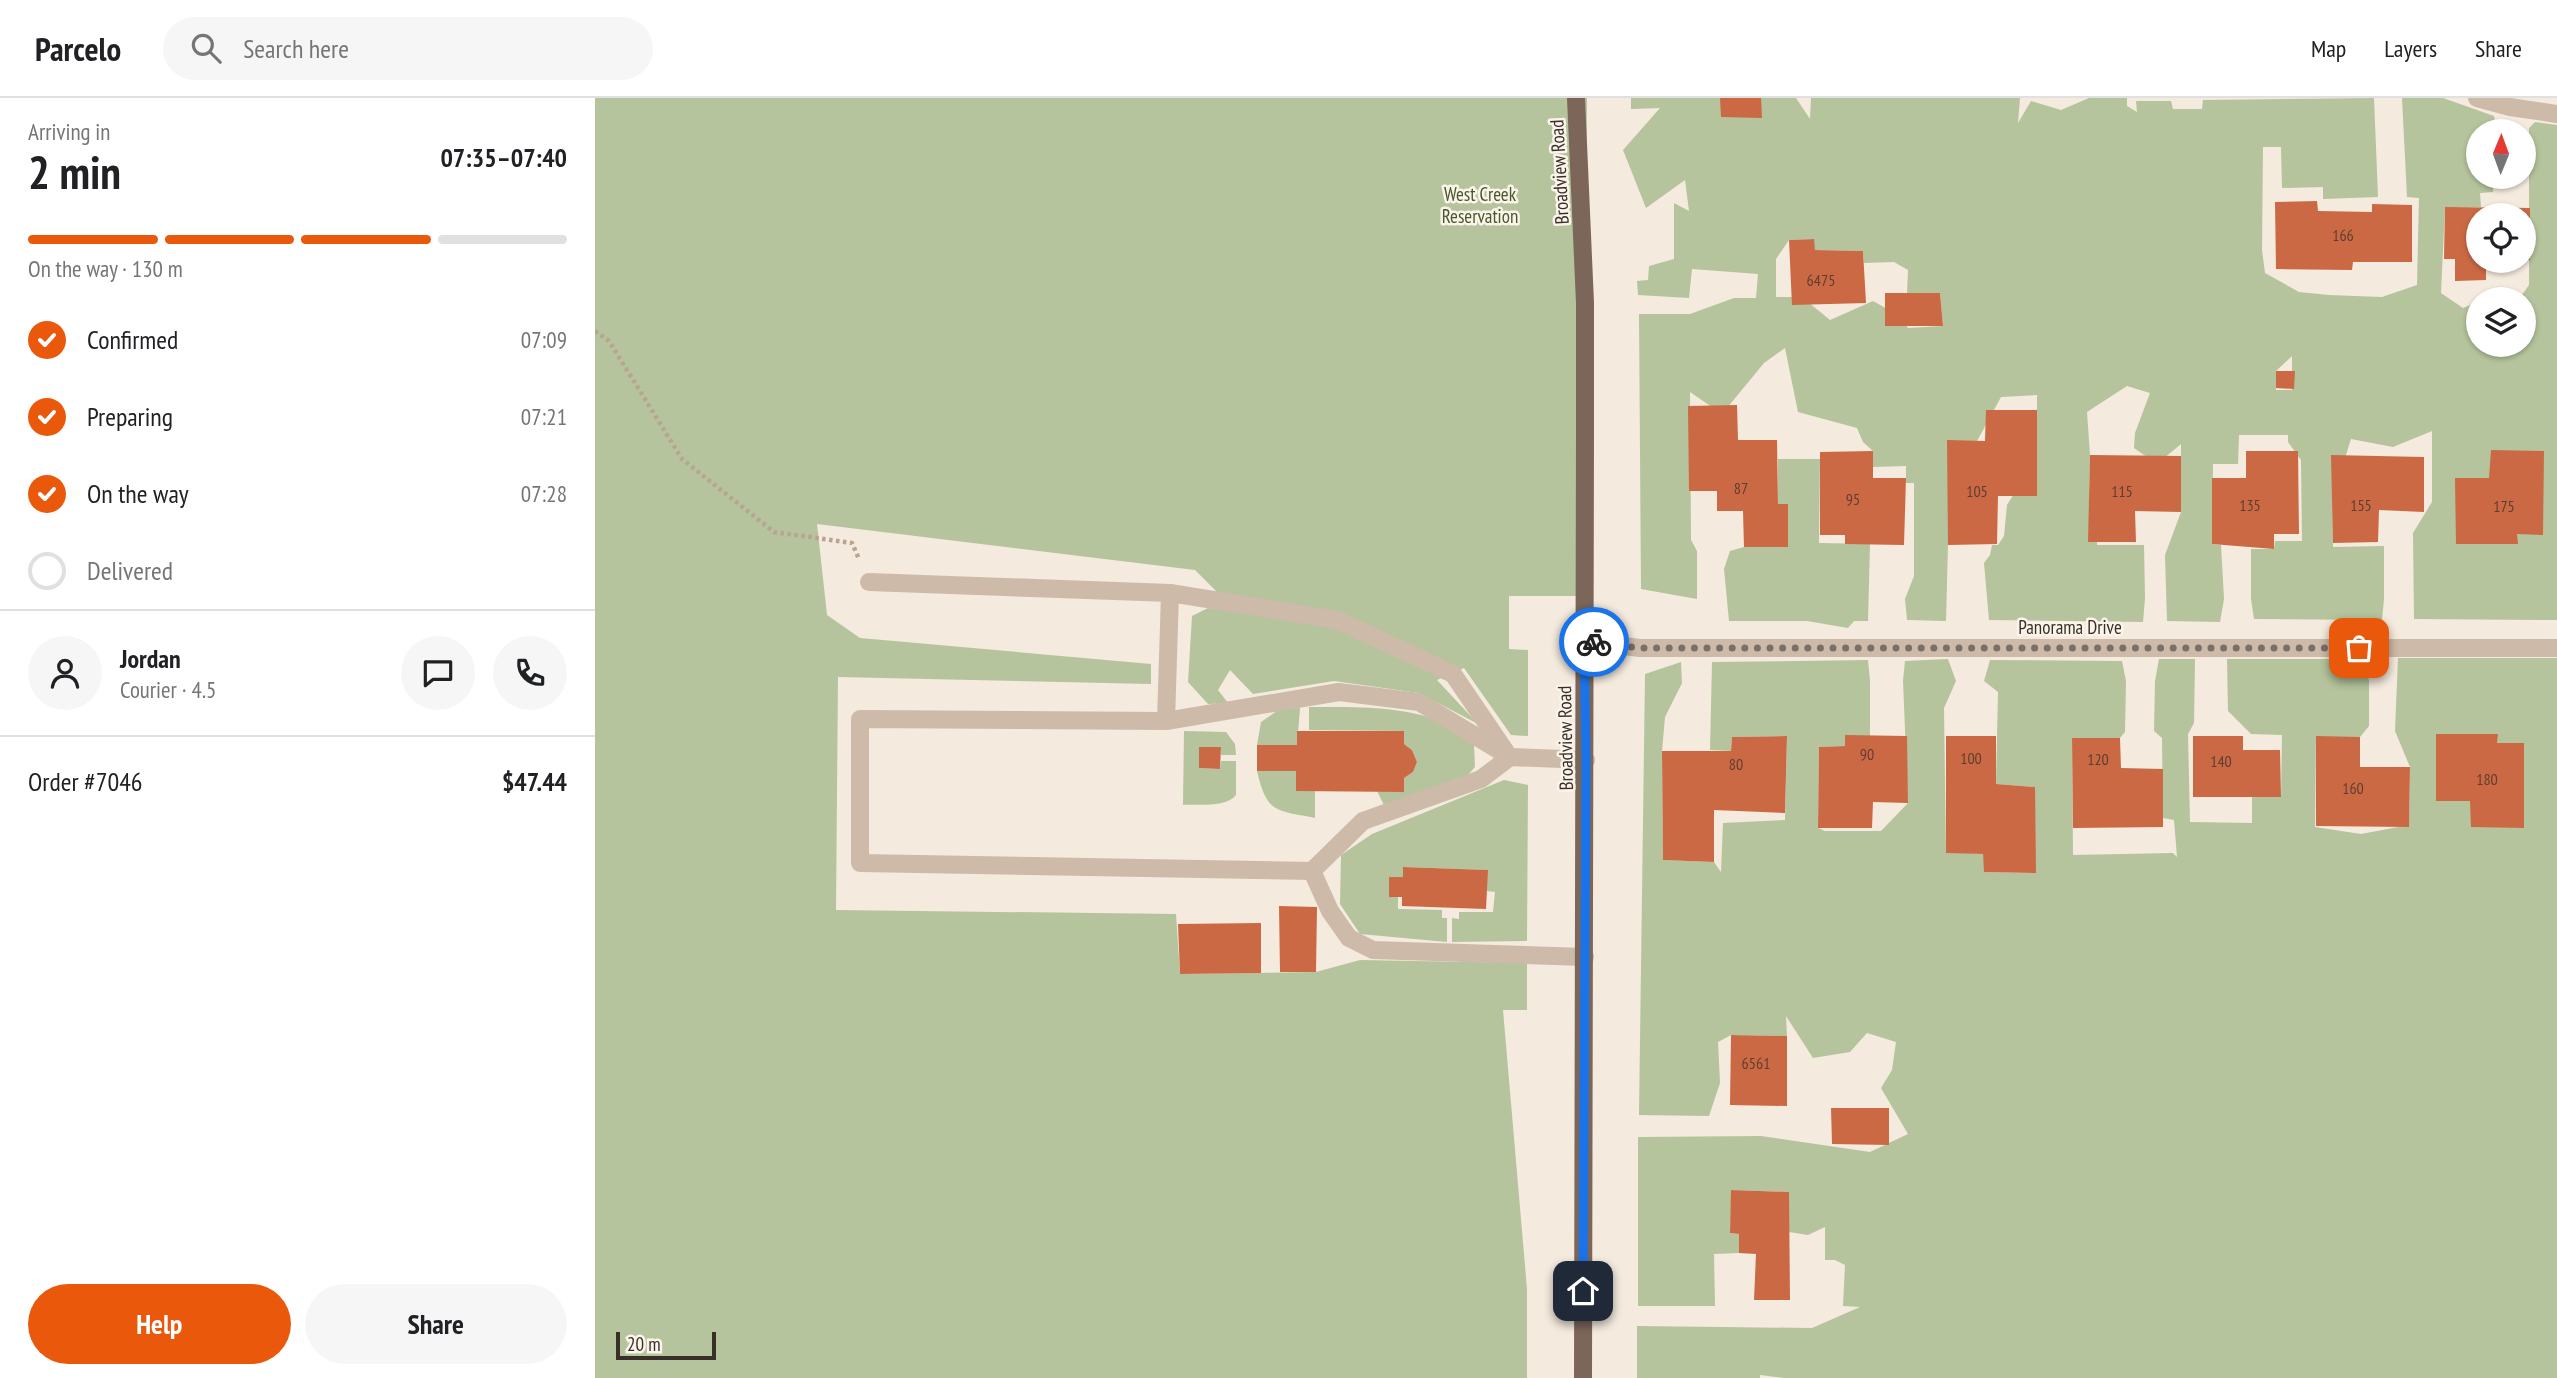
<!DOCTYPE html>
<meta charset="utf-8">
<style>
:root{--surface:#fff;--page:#f6f6f6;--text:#202124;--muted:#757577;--line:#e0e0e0;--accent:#ea580c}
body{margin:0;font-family:"PT Sans Narrow",sans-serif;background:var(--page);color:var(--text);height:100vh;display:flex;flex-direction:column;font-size:26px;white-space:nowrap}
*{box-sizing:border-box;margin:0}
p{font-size:23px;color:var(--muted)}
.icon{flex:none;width:38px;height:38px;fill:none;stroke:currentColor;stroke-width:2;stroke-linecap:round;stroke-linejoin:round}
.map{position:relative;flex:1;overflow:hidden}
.side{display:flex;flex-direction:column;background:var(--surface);width:595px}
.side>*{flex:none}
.needle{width:46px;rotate:1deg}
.fabs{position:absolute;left:1871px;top:21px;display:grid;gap:14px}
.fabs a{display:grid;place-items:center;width:70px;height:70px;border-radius:50%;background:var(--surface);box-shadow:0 2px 5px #0004;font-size:35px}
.scale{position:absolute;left:21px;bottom:18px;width:100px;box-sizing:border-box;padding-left:7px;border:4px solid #392f29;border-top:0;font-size:19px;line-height:24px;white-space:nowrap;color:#392f29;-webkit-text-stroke:5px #fbf4ea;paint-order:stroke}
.pin{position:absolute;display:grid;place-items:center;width:60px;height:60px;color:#fff;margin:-30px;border-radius:14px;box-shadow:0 4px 10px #0006}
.courier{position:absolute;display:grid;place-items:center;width:70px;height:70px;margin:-35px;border:5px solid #1a73e8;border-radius:50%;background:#fff;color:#222;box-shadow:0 2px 9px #0007}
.overview em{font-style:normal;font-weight:800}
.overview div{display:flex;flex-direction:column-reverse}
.overview{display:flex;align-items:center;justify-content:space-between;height:119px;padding:0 28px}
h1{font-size:46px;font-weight:800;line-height:52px}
.bar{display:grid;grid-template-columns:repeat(4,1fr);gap:10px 7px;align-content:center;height:84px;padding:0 28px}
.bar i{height:9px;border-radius:5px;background:var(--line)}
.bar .current{background:var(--accent)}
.bar p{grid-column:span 4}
.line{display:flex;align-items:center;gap:18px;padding:0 28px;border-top:2px solid var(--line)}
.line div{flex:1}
.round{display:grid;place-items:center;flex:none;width:74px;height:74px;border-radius:37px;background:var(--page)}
ol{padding:0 28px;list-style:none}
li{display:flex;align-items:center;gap:21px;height:77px}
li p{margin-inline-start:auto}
li .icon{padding:7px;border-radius:50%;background:var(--accent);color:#fff;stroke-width:4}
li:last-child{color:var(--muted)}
li i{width:38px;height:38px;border:4px solid var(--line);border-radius:50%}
.cta{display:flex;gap:14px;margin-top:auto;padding:14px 28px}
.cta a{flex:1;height:80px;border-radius:42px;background:var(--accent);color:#fff;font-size:28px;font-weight:800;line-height:80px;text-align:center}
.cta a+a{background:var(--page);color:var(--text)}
header{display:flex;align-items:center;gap:42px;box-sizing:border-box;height:98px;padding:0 35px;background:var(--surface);border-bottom:2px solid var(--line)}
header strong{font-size:33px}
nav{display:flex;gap:38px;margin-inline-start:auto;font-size:24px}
.search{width:490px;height:63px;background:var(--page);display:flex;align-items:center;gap:18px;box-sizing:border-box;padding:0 24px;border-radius:38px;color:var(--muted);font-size:26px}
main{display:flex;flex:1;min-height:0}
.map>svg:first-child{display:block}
</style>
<header>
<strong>Parcelo</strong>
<div class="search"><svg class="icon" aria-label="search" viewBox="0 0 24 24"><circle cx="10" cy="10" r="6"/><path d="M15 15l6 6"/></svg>Search here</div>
<nav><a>Map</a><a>Layers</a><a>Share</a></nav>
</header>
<main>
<section class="side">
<div class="overview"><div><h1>2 min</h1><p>Arriving in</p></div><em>07:35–07:40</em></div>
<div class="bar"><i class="current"></i><i class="current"></i><i class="current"></i><i></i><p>On the way · 130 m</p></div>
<ol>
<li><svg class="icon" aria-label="check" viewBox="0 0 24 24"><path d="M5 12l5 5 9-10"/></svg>Confirmed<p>07:09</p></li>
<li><svg class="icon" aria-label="check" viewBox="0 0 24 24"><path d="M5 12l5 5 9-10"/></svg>Preparing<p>07:21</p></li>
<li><svg class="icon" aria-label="check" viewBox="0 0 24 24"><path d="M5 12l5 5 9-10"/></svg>On the way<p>07:28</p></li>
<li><i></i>Delivered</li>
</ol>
<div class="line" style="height:126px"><a class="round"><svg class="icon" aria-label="person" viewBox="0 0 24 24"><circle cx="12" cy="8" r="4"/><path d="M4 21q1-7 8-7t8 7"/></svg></a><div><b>Jordan</b><p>Courier · 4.5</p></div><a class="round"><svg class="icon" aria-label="chat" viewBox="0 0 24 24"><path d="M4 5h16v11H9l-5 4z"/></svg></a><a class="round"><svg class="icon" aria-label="phone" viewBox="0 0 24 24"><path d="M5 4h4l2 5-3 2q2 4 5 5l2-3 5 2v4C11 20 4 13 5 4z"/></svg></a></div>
<div class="line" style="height:91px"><div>Order #7046</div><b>$47.44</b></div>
<div class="cta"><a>Help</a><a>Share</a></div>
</section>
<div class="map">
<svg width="1962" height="1280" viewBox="0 0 1962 1280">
<rect width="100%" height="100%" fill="#f4eade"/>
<g fill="#b5c49c" fill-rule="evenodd">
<path d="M 0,0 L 992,0 L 990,205 L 992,498 L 914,498 L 914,551 L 933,552 L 933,638 L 916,637 L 869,570 L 842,582 L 883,626 L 824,595 L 739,583 L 658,596 L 635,572 L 623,592 L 633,605 L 613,606 L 593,584 L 597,518 L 613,510 L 628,512 L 631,503 L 600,472 L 222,426 L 232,517 L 265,540 L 556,566 L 556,586 L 243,579 L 241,812 L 581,816 L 585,876 L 721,874 L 765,862 L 932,865 L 932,912 L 908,912 L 932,1191 L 932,1280 L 0,1280 Z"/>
<path d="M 1036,0 L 1201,0 L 1215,21 L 1216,0 L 1425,0 L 1423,25 L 1436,3 L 1466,12 L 1494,0 L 1532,0 L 1532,8 L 1542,14 L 1541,3 L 1576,3 L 1578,11 L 1607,11 L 1608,2 L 1779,0 L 1783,99 L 1728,101 L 1728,89 L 1687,90 L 1686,49 L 1668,49 L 1667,152 L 1670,175 L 1704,194 L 1734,197 L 1787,199 L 1822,187 L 1824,100 L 1812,99 L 1807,0 L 1848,0 L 1899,18 L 1902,33 L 1883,33 L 1883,79 L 1899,79 L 1898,94 L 1885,95 L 1886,109 L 1850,110 L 1846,195 L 1868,210 L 1883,204 L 1883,247 L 1928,247 L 1928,201 L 1924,201 L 1934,187 L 1934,30 L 1940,24 L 1962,27 L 1962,522 L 1819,521 L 1818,435 L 1837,404 L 1837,333 L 1798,349 L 1756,341 L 1749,363 L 1737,363 L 1738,449 L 1789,448 L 1789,501 L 1787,522 L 1659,521 L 1656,501 L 1656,451 L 1679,451 L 1680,443 L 1707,443 L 1706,362 L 1693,344 L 1693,337 L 1644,337 L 1643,366 L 1618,366 L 1617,446 L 1626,447 L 1629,501 L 1625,524 L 1572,523 L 1570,457 L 1586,414 L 1586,346 L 1562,366 L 1539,350 L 1540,335 L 1555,295 L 1532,288 L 1492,314 L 1495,357 L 1494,404 L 1502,419 L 1502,447 L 1549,447 L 1550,500 L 1548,524 L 1394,522 L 1389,465 L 1395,457 L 1397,447 L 1403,447 L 1409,438 L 1412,407 L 1427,383 L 1442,382 L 1442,297 L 1406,299 L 1376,354 L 1353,447 L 1351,523 L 1312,522 L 1310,501 L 1319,478 L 1319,385 L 1311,385 L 1311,368 L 1278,369 L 1278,353 L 1268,344 L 1262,330 L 1203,314 L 1190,250 L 1169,265 L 1127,316 L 1095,294 L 1096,442 L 1102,453 L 1102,501 L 1046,491 L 1044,216 L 1095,216 L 1139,200 L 1161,200 L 1163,176 L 1097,171 L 1094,200 L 1043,197 L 1042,183 L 1053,182 L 1054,168 L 1079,161 L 1079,105 L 1094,113 L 1090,82 L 1051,110 L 1028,52 L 1065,10 L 1036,11 ZM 1218,141 L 1220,152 L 1268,153 L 1269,165 L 1299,164 L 1313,172 L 1312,195 L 1345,195 L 1348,228 L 1313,230 L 1305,218 L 1278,203 L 1235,222 L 1207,199 L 1181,199 L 1181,161 L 1194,142 ZM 1697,258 L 1697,292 L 1681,292 L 1681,273 Z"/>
<path d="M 1183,361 L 1225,361 L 1224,445 L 1275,446 L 1273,523 L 1259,523 L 1253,530 L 1212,523 L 1134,523 L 1129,471 L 1135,453 L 1149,449 L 1193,449 L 1193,406 L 1183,406 Z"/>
<path d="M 1803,560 L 1962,560 L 1962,1280 L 1189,1280 L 1165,1277 L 1165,1280 L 1042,1280 L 1042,1228 L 1217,1230 L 1265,1209 L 1248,1208 L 1250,1167 L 1240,1162 L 1230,1162 L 1230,1129 L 1213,1137 L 1194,1134 L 1194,1094 L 1137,1092 L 1135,1135 L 1144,1136 L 1144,1155 L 1119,1156 L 1120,1208 L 1043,1208 L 1043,1039 L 1166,1038 L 1275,1054 L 1313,1036 L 1286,990 L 1297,972 L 1301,944 L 1272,935 L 1255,954 L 1218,960 L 1191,918 L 1192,938 L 1136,937 L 1123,944 L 1125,985 L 1114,1018 L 1044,1017 L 1050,576 L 1086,564 L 1087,585 L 1070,619 L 1067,653 L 1068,762 L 1119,764 L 1126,774 L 1128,725 L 1190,722 L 1192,638 L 1137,639 L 1136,653 L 1115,652 L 1117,564 L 1273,562 L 1275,583 L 1275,638 L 1250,638 L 1250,648 L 1224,649 L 1223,730 L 1230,733 L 1286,733 L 1313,705 L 1308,583 L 1310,563 L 1353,561 L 1361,583 L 1349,610 L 1351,754 L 1388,756 L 1390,774 L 1440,775 L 1440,689 L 1401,686 L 1403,594 L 1389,583 L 1395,562 L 1527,563 L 1531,583 L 1530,634 L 1525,640 L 1477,640 L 1478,757 L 1578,755 L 1582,759 L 1579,722 L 1568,720 L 1567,640 L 1559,633 L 1560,583 L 1564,561 L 1600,561 L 1599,625 L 1593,636 L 1595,724 L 1657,725 L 1657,699 L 1686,699 L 1687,637 L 1656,636 L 1633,613 L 1632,561 L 1769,561 L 1774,583 L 1774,628 L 1765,639 L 1721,639 L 1720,729 L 1766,736 L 1814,727 L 1815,669 L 1800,633 Z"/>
<path d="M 714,609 C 755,609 810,607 848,625 C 859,630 869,639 879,646 L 880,669 L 871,679 L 790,709 L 782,693 L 809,693 L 809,680 L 818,674 L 822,664 L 817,652 L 809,646 L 809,633 L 714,632 Z"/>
<path d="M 705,610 L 702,647 L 662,647 L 666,624 L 685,611 Z"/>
<path d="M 589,633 L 631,634 L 640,646 L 641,657 L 626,657 L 626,650 L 604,670 L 625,671 L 626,663 L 641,663 L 641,697 C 631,710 604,706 588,707 Z"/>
<path d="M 662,673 L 701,673 L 720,693 L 720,720 C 681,712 672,716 662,673 Z"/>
<path d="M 909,682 L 933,687 L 932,843 L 857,844 L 857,820 L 864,821 L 864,814 L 898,814 L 900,794 L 892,793 L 892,772 L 808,769 L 808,779 L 794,779 L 794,799 L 803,799 L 803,811 L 847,812 L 847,820 L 852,820 L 852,844 L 765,836 L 745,806 L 746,757 L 777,736 Z"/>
</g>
<g fill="#cb6944">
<path d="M 1125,0 L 1166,0 L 1167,20 L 1126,19 Z"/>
<path d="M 1722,103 L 1723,113 L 1777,114 L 1777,106 L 1817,107 L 1817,164 L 1758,164 L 1757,172 L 1681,171 L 1680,104 Z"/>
<path d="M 1850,109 L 1935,110 L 1935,162 L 1928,162 L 1928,117 L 1883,117 L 1883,163 L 1891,163 L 1891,182 L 1860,183 L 1860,161 L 1849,161 Z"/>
<path d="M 1219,141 L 1220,152 L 1268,153 L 1271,205 L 1197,207 L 1194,142 Z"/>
<path d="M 1290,195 L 1345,195 L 1348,228 L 1290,228 Z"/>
<path d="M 1681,273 L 1700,273 L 1699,291 L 1681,290 Z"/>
<path d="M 1142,307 L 1143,342 L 1182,342 L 1183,406 L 1193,406 L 1193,449 L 1149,449 L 1148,413 L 1122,413 L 1122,393 L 1094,393 L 1093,308 Z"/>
<path d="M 1391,312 L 1442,312 L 1442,398 L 1403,398 L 1402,446 L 1353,447 L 1352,342 L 1390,343 Z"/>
<path d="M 1896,352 L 1949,353 L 1948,437 L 1922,436 L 1923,446 L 1861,446 L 1860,380 L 1894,380 Z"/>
<path d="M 1278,353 L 1278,380 L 1311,380 L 1309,447 L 1250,446 L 1250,437 L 1225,437 L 1225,354 Z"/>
<path d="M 1651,353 L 1703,353 L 1704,436 L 1679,436 L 1679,451 L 1617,446 L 1617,380 L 1651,380 Z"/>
<path d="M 1495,357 L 1586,358 L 1586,414 L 1540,413 L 1541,444 L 1493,444 Z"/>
<path d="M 1736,357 L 1829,359 L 1829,414 L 1784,412 L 1783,444 L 1738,445 Z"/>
<path d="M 702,633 L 809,633 L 809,646 L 817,652 L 822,664 L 818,674 L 809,680 L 809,694 L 701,693 L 701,673 L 662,673 L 662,647 L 702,647 Z"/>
<path d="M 1841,636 L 1903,636 L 1902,645 L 1929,645 L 1929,730 L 1876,729 L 1875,703 L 1841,703 Z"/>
<path d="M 1250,637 L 1312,638 L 1313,705 L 1278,704 L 1277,730 L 1223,730 L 1224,649 L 1250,648 Z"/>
<path d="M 1192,638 L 1190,715 L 1119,712 L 1119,764 L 1068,762 L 1067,653 L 1136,653 L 1137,639 Z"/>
<path d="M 1351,638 L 1401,638 L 1401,686 L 1440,689 L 1441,775 L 1389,774 L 1388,756 L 1351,755 Z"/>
<path d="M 1598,638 L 1648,638 L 1648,652 L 1685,652 L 1686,699 L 1598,699 Z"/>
<path d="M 1721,638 L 1765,639 L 1765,669 L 1815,669 L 1814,729 L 1721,728 Z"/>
<path d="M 1477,640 L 1525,640 L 1526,670 L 1568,671 L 1568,729 L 1478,730 Z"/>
<path d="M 604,649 L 626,649 L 625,671 L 604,670 Z"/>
<path d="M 808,769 L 893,772 L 891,811 L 807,808 L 807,799 L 794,799 L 794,779 L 808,779 Z"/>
<path d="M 684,808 L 722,809 L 721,874 L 685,874 Z"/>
<path d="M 666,825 L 666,875 L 585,876 L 583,826 Z"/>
<path d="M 1136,937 L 1192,938 L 1192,1008 L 1135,1007 Z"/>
<path d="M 1236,1010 L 1294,1010 L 1294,1047 L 1237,1046 Z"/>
<path d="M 1136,1092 L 1194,1094 L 1195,1202 L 1159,1202 L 1161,1156 L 1144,1155 L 1144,1136 L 1135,1135 Z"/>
</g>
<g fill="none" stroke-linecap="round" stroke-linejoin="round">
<path stroke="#b9a493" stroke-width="4.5" stroke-dasharray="3.5 3.5" stroke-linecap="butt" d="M 0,233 L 14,243 L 87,361 L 179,434 L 257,445 L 264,461"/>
<g stroke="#cdbaa9" stroke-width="18">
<path d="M 1882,0 L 1915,9 L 1962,16"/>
<path d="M 274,484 L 575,495 L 571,623"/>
<path d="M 575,495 L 742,522 L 858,576 L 911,654"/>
<path d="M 989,543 L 1045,550 L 1962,550"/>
<path d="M 915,659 L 886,681 L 768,723 L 717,773 L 265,765 L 265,621 L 571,623 L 744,594 L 824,604 L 915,659 L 991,662"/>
<path d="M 717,773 L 735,813 L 754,840 L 778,852 L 990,859"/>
</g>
<path stroke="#7c6659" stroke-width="18" d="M 981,0 L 990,205 L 990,334 L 988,1280"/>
</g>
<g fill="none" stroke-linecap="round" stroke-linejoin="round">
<path stroke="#7a7068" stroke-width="7" stroke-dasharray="0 12.6" d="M 999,544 L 1045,550 L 1764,550"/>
<path stroke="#1a73e8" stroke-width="9" d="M 988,1193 L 991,662 L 989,543 L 999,544"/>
</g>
<g text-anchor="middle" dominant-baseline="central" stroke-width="5" stroke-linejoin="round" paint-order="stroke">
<g font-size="16" fill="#5e3e30">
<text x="1748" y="137">166</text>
<text x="1226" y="182">6475</text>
<text x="1146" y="390">87</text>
<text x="1382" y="393">105</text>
<text x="1527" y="393">115</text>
<text x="1258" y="401">95</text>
<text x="1655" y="407">135</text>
<text x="1766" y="407">155</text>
<text x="1909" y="408">175</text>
<text x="1272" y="656">90</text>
<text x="1376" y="660">100</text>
<text x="1503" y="661">120</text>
<text x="1626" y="663">140</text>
<text x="1141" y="666">80</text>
<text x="1892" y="681">180</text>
<text x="1758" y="690">160</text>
<text x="1161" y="965">6561</text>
</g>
<g font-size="19" fill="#392f29" stroke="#fbf4ea">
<text transform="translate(964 74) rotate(-93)">Broadview Road</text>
<text x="1475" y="529">Panorama Drive</text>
<text transform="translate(970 640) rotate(-91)">Broadview Road</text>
</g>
<g font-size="19" fill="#47592b" stroke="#fbf4ea">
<text x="885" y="96">West Creek<tspan x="885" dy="22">Reservation</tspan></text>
</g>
</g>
</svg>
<div class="fabs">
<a><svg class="needle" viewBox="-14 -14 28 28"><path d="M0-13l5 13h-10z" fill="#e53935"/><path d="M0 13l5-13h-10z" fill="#757577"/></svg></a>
<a><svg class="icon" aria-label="locate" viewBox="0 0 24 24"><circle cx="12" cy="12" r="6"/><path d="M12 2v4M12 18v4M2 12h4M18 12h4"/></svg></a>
<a><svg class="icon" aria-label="layers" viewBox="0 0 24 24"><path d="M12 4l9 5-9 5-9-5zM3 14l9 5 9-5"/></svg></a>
</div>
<div class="scale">20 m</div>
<div class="pin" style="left:1764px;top:550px;background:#ea580c"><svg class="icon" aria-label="bag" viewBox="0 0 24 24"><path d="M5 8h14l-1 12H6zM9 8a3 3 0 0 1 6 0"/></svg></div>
<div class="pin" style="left:988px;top:1193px;background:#1f2937"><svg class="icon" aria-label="home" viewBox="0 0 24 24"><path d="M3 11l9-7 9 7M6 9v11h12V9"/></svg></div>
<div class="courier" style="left:999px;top:544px"><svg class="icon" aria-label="bike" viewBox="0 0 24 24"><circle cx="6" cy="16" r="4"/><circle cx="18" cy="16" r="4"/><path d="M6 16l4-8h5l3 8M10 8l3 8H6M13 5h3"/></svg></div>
</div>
</main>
